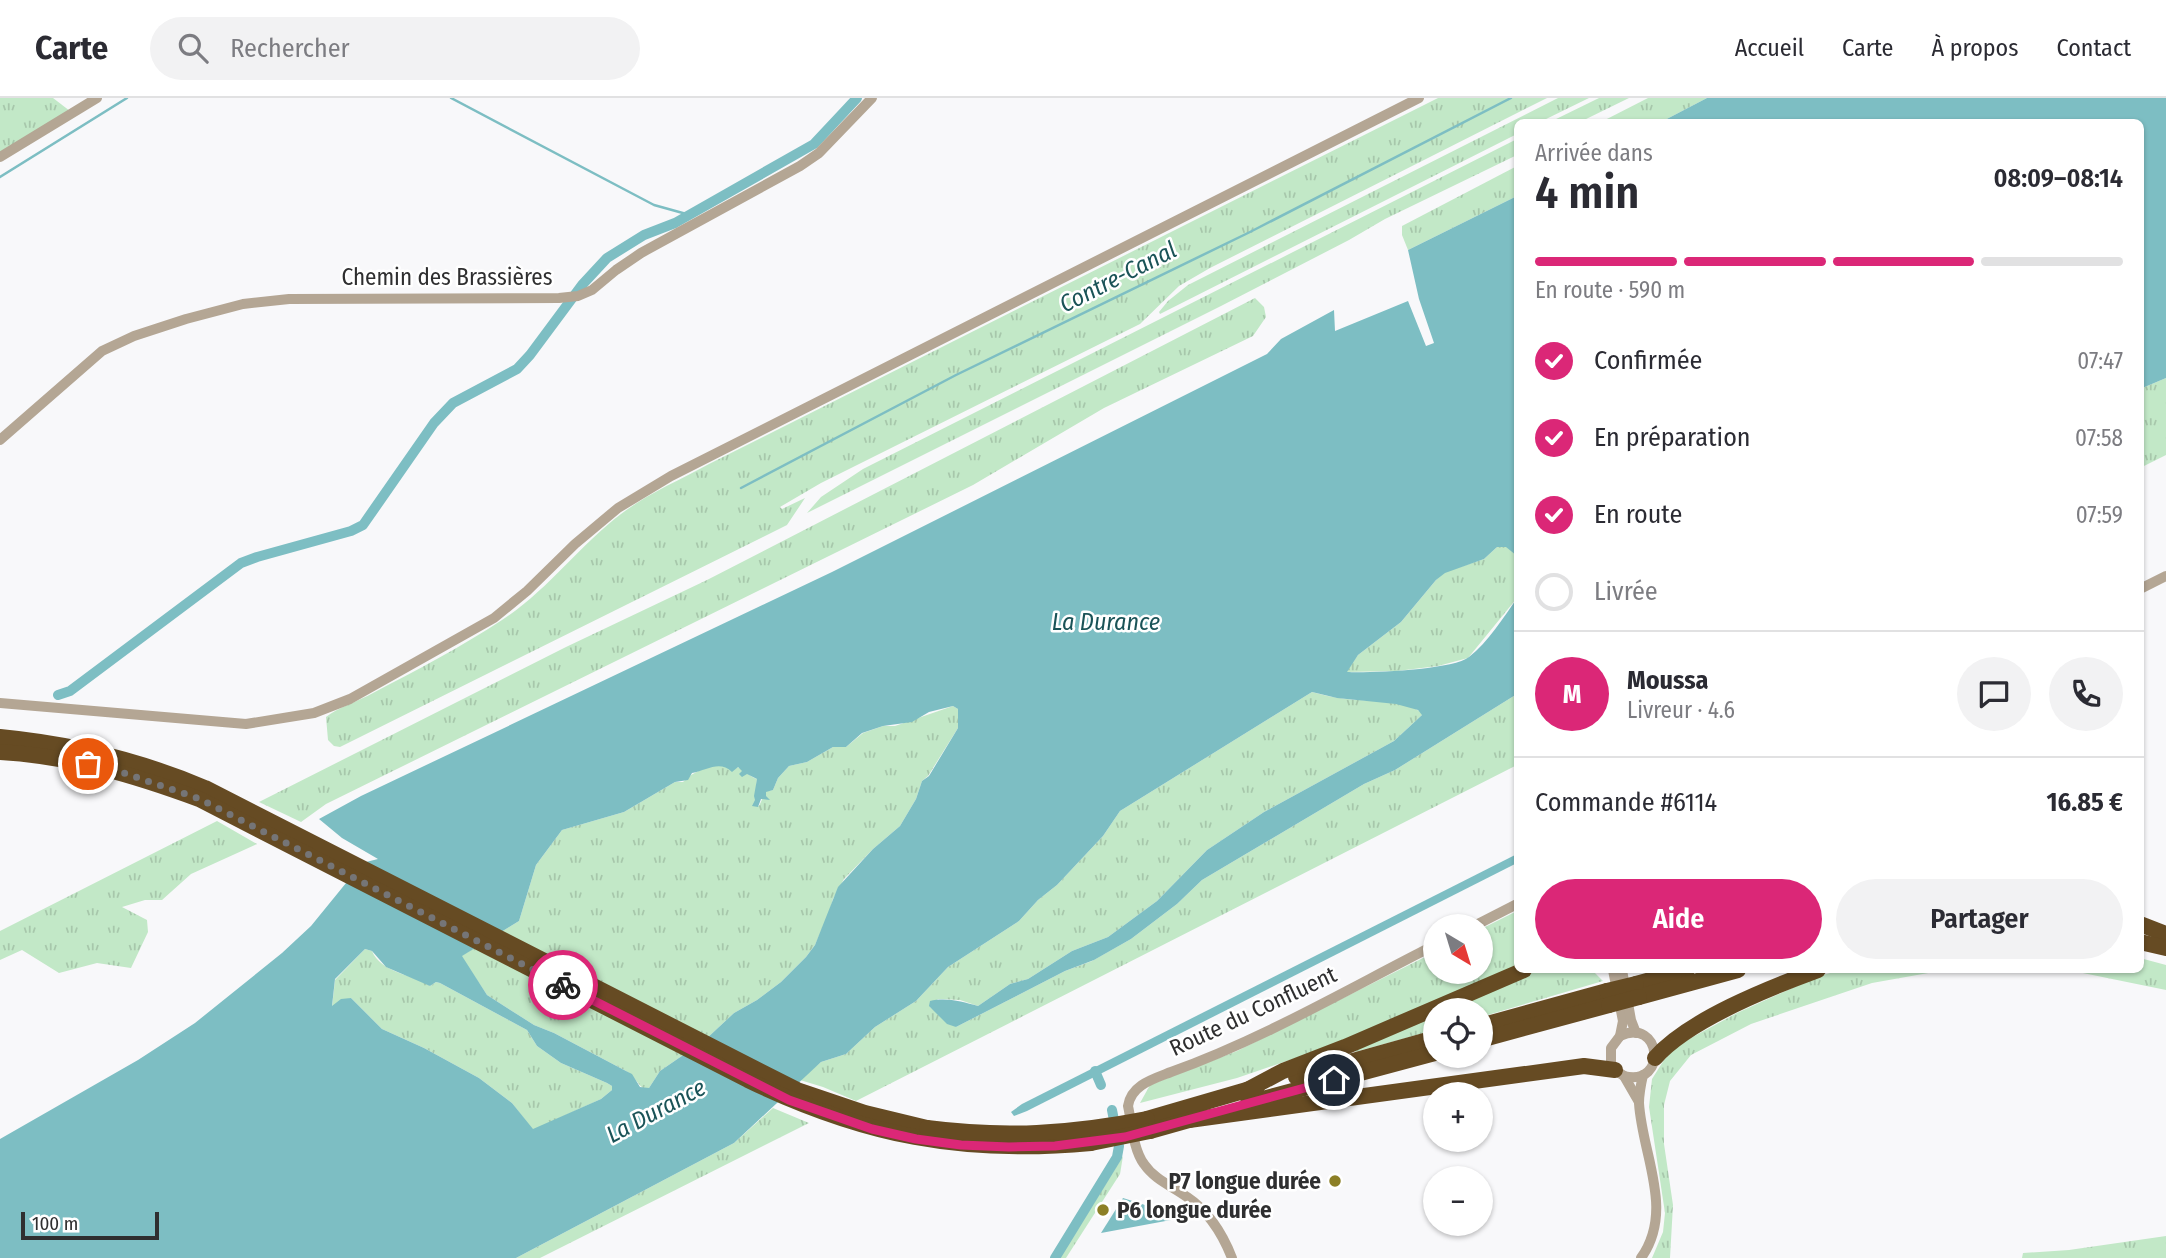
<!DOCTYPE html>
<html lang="fr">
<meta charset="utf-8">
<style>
:root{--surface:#fff;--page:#f2f2f3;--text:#2b2b33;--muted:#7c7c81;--line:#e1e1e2;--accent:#db2777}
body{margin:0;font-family:"Fira Sans Condensed",sans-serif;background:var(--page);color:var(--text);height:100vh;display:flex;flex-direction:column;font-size:26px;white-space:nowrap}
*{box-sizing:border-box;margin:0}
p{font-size:23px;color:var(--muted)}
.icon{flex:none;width:38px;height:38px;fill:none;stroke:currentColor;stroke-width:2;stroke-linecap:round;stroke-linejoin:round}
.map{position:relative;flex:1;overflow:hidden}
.side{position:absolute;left:1514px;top:21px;width:630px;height:854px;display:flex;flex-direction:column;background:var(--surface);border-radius:10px;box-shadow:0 2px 5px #0004}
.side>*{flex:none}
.needle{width:46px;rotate:142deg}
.controls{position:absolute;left:1423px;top:816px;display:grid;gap:14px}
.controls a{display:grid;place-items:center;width:70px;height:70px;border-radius:50%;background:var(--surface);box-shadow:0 2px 5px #0004;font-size:35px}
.scale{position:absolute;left:21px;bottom:18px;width:138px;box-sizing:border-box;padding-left:7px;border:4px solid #2f2f30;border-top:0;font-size:19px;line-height:24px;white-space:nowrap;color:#2f2f30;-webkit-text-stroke:5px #fff;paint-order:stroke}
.pin{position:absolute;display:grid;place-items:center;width:60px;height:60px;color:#fff;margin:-30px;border:4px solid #fff;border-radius:50%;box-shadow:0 2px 7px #0007}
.courier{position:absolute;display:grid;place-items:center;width:70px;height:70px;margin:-35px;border:5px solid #db2777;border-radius:50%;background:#fff;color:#222;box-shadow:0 2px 9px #0007}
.head em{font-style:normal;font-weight:600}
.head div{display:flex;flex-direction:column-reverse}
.head{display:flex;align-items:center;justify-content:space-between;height:119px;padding:0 21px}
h1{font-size:46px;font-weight:600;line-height:52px}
.bar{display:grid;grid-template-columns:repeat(4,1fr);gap:10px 7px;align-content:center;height:84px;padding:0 21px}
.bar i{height:9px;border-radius:5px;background:var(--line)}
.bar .on{background:var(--accent)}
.bar p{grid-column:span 4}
.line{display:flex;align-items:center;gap:18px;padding:0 21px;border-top:2px solid var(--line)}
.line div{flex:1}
.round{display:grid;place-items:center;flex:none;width:74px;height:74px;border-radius:37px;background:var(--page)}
ol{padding:0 21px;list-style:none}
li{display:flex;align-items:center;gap:21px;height:77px}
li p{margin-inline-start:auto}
li .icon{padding:7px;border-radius:50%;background:var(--accent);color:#fff;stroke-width:4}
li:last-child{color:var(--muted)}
li i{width:38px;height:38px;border:4px solid var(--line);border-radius:50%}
.primary-button{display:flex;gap:14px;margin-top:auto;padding:14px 21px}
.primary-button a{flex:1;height:80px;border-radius:42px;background:var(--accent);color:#fff;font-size:28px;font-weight:600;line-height:80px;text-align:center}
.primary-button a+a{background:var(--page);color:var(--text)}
header{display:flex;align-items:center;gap:42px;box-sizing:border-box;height:98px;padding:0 35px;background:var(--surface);border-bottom:2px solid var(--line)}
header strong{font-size:33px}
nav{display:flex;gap:38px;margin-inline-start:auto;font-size:24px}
.search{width:490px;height:63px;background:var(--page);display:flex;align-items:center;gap:18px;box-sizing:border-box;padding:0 24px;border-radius:38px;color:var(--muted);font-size:26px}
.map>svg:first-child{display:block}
</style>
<header>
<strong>Carte</strong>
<div class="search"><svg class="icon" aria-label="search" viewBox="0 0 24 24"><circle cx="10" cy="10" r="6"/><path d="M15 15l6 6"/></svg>Rechercher</div>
<nav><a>Accueil</a><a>Carte</a><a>À propos</a><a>Contact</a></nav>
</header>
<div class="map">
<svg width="2166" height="1160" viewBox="0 0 2166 1160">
<defs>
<pattern id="grass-tufts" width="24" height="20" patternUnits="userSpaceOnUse" patternTransform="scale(1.75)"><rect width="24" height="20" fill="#c2e8c7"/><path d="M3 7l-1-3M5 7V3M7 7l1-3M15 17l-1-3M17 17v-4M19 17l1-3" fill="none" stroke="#a7c7ab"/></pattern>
</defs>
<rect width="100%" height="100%" fill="#f8f8fa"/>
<g fill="url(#grass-tufts)">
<path d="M 0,0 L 53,0 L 70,13 L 0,54 Z"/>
<path d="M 1438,0 L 1547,0 L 1210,170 L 1179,188 L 1140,226 L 821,385 L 780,409 L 782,411 L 805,400 L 787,427 L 340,649 L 334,648 L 328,642 L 326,619 C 337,610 359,603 373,595 C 417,572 461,549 502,522 C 547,493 579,448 621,416 C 647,396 680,382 709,366 Z"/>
<path d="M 1558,0 L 1589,0 L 1540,24 L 1517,24 L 1517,36 L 1160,216 L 1159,214 L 1168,203 L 1188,187 Z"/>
<path d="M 1599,0 L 1629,0 L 1580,24 L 1550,24 Z"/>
<path d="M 1648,0 L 1707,0 L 1661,24 L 1601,24 Z"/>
<path d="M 1517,41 L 1517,57 L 1385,121 L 1349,142 L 1221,208 L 807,415 L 821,399 L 863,371 Z"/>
<path d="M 1517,68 L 1517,98 L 1408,152 L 1402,137 L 1402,128 Z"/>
<path d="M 1255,200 L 1264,209 L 1266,219 L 1253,238 L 1104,310 L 973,387 L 326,706 L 301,724 L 259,704 L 566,549 L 707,482 Z"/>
<path d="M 2166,280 L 2166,357 L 2140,370 L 2140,291 Z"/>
<path d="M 1506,448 L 1517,458 L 1517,500 L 1468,560 L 1438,568 L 1397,573 L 1346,574 L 1358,557 L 1401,524 L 1436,482 L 1445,474 L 1484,461 L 1497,449 Z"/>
<path d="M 1312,594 C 1321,596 1330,599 1340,600 C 1361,604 1409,601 1423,616 L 1394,643 L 1264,714 L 1207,752 L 1157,803 L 1108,839 L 1072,853 L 1028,881 L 1010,886 L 978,908 L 960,902 L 938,901 L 930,909 L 956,929 L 1065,873 L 1092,863 L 1131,841 L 1177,806 L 1202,782 L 1364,686 L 1395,672 L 1517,596 L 1517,667 L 856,1003 L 823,989 L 800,982 L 821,964 L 846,956 L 875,929 L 916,903 L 948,869 L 1019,823 L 1038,802 L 1057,787 L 1103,738 L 1120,713 Z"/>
<path d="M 953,608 L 958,611 L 958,630 L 928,678 L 922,683 L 916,701 L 900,728 L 873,751 L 844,781 L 833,801 L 829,815 L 815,847 L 806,859 L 781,884 L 757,902 L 734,915 L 705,942 L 660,973 L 649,990 L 646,992 C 637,987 635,978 626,973 L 554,935 L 534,927 L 487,897 L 461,858 L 519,823 L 536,767 L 562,732 L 624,714 L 675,684 L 683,684 C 696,670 720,664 737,669 C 743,671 750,679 757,681 L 755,708 L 759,708 L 766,693 L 773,692 L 778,680 L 789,668 L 807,664 L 833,649 L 846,649 L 863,635 L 883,628 L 895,628 Z"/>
<path d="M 217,723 L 257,746 L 191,776 L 162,802 L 145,802 L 122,809 L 147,822 L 148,834 L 131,870 L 97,865 L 59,875 L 22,852 L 0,862 L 0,833 Z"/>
<path d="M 1517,813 L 1517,868 L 1319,952 L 1237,980 L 1140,1005 L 1150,987 L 1237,953 L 1435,854 L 1435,873 L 1480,873 L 1481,831 Z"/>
<path d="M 365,851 L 372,853 C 381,875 412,876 430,888 L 436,884 L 440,885 L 527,932 L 537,948 L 561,965 L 607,985 L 612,988 L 612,992 L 601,1001 L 533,1032 L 512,1005 L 479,980 L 424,950 L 382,931 L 351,900 L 332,909 L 335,882 Z"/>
<path d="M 2140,860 L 2166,867 L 2166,892 L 2073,873 L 2043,872 L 2140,872 Z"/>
<path d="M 1535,872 L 1607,872 L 1604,875 L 1592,872 L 1603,883 L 1481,919 L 1480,912 L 1443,912 Z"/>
<path d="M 1841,872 L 1960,872 L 1934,874 L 1872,885 L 1751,926 L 1691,957 L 1670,983 L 1664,1007 L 1664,1046 L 1673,1107 L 1670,1160 L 1652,1160 L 1663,1134 L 1665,1115 L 1649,1009 L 1652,981 L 1664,962 L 1678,947 L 1737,915 L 1819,878 Z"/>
<path d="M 1435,915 L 1435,932 L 1355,954 L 1355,951 Z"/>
<path d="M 773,1010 L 809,1025 L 540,1160 L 516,1160 L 734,1045 Z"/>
<path d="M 1123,1058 L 1120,1076 L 1066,1160 L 1060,1160 Z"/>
<path d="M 2166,1138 L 2166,1160 L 2022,1160 L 2023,1155 L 2069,1152 Z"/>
</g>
<g fill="#7dbec3" fill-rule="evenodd">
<path d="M 1707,0 L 2166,0 L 2166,280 L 2140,291 L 2140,24 L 1661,24 Z"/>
<path d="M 1517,98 L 1517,458 L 1506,449 L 1497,449 L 1484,461 L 1445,475 L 1436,482 L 1401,524 L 1358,557 L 1347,574 C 1370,575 1453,572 1469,559 C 1488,544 1504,519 1517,500 L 1517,596 L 1395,672 L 1364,686 L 1202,782 L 1177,806 L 1131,841 L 1094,862 L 1065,873 L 956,929 L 947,926 L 929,908 L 930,903 C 946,899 963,904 978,908 L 1010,886 L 1028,881 L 1072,853 L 1108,839 L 1157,803 L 1207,752 L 1264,714 L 1394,643 L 1422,617 L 1418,612 L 1396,606 L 1337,600 L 1312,594 L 1120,713 L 1103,738 L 1057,787 L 1038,802 L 1019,823 L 948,869 L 916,903 L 875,929 L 846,956 L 821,964 L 734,1045 L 516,1160 L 0,1160 L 0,1041 L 138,962 L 195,925 L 282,855 L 311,828 L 355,774 L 366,764 L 378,761 L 342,740 L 319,721 L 361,698 L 832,474 L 1267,256 L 1281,241 L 1334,212 L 1335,233 L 1408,203 L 1426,248 L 1434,245 L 1419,201 L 1408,152 ZM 953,608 L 958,611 L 958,630 L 929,678 L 922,683 L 916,701 L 900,728 L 873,751 L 838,789 L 815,847 L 806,859 L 781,884 L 757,902 L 734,915 L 705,942 L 660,973 L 649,990 L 640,989 L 632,976 L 626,973 L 554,935 L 534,927 L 487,897 L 462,858 L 519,823 L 536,767 L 562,732 L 624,714 L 675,684 L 688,682 L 692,675 C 707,672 720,662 732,674 L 738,669 L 742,673 L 739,676 L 742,679 L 747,676 L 757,681 L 754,698 L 755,702 L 752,708 L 758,709 L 761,701 L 770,702 L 766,698 L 766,694 L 773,692 L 778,680 L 789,668 L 807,664 L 833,649 L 846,649 L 862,635 L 883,628 L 912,624 L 929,614 ZM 365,851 L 372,853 L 386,869 L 430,888 L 436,884 L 440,885 L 527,932 L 537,948 L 561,965 L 607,985 L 612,988 L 612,992 L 601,1001 L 533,1031 L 512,1005 L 479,980 L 424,950 L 382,931 L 351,900 L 341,901 L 332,908 L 335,881 Z"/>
<path d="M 1517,756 L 1517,765 L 1027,1013 L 1014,1018 L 1011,1014 L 1022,1006 Z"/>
<path d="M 1123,1100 L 1145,1107 L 1171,1122 L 1101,1135 Z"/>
</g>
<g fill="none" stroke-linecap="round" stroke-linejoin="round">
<g stroke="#7dbec3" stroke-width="2.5">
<path d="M 451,0 L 654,107 L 690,117"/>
<path d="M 0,79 L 127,0"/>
<path d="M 741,390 L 956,277 L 1250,134 L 1511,0"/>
</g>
<g stroke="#7dbec3" stroke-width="10">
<path d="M 58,597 L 70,593 L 241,465 L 257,459 L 351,433 L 363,427 L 434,325 L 453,305 L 517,271 L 530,257 L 582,187 L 607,160 L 644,137 L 675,125 L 814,46 L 857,0"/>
<path d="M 1095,973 L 1101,987"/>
<path d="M 1055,1160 L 1117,1059 L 1119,1048 L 1112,1012"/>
</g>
<g stroke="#b4a694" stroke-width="10">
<path d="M 0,59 L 97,0"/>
<path d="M 0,342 L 102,253 L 134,238 L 186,221 L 243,206 L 289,201 L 559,200 L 578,198 L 592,192 L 616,172 L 641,155 L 800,68 L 819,55 L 872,0"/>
<path d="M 2140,491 L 2166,478"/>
<path d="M 0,605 L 246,626 L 314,615 L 350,601 L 494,520 L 527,493 L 575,446 L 618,410 L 671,378 L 1419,0"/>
<path d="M 1474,828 L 1517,806"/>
<path d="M 1613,872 L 1623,923 L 1620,938 L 1611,950 L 1611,965 L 1615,972 L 1624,978 L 1639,1004"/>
<path d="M 1622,872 L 1631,922 L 1636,935"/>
<path d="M 1620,938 C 1661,918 1669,989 1624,978"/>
<path d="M 1232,1160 C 1223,1137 1208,1113 1187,1099 C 1172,1088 1155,1082 1144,1066 C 1133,1051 1132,1026 1128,1008 C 1131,987 1153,981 1171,974 C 1263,941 1348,891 1435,847"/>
<path d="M 1641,1160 C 1675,1112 1642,1057 1639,1005 C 1639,996 1641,986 1643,977"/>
</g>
<g stroke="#664b23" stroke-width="16">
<path d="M 0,639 C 72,646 139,662 205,690 L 797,992 L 865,1015 L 927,1030"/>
<path d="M 0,654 C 70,658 134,677 199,701 L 748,982 C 864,1038 963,1057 1091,1045"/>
<path d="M 2140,826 L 2166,836"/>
<path d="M 2140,844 L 2166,850"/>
<path d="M 1636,886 L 1687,872"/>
<path d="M 1639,899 L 1738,872"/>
<path d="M 1480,928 L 1607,893"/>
<path d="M 1480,942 L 1609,907"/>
<path d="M 1655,960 C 1688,922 1769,890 1818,872"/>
<path d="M 1296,979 L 1435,940"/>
<path d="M 1247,992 L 1283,973 L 1345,949 L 1524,872"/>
<path d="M 1248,1005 L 1435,955"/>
<path d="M 1147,1021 L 1257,989"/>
<path d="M 1189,1022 L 1584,968 L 1615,972"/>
<path d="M 1150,1033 L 1196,1020"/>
</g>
<g stroke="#664b23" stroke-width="16">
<path d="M 1607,893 L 1636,886"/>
<path d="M 1609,907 L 1639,899"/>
<path d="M 927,1030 C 1004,1040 1070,1036 1147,1021"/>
<path d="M 1091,1045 L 1150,1033"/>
</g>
</g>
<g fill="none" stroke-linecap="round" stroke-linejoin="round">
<path stroke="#757577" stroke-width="7" stroke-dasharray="0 12.6" d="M 88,666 L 121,674 L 200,701 L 563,887"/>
<path stroke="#db2777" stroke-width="9" d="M 563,887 L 789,1002 L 872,1031 L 916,1041 L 961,1047 L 1009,1049 L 1055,1048 L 1125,1039 L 1334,982"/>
</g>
<g fill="#8c7f26" stroke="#fff" stroke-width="2.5">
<circle cx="1335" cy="1083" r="7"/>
<circle cx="1103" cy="1112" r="7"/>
</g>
<g text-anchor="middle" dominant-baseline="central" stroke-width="5" stroke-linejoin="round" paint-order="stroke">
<g font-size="23" fill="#2f2f30" stroke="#fff">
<text x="447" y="179">Chemin des Brassières</text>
<text transform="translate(1253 913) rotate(-25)">Route du Confluent</text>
</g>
<g font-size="23" font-weight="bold" fill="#2f2f30" stroke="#fff" text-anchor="end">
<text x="1321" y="1083">P7 longue durée</text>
<text x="1117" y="1112" text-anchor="start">P6 longue durée</text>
</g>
<g font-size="24" font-style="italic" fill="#1a5357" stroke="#fff">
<text transform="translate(1118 179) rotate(-27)">Contre-Canal</text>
<text x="1106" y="524">La Durance</text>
<text transform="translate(656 1013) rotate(-28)">La Durance</text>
</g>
</g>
</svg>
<div class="controls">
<a><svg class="needle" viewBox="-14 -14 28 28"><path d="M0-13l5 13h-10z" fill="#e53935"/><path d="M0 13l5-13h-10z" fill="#7c7c81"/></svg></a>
<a><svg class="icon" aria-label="locate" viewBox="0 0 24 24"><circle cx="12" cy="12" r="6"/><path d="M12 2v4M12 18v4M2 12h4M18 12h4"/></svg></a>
<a>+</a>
<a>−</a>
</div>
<div class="scale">100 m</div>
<div class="pin" style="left:88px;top:666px;background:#ea580c"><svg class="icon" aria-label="bag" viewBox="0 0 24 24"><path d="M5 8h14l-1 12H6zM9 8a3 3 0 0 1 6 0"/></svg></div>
<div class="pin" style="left:1334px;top:982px;background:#1f2937"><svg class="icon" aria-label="home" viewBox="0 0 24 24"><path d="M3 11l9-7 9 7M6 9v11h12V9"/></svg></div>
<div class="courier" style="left:563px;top:887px"><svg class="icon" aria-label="bike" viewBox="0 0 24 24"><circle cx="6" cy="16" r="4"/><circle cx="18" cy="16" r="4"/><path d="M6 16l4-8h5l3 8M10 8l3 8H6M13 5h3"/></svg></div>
<section class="side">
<div class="head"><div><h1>4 min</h1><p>Arrivée dans</p></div><em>08:09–08:14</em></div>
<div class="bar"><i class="on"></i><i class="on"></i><i class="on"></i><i></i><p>En route · 590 m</p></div>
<ol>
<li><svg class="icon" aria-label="check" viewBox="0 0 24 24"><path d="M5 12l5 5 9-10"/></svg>Confirmée<p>07:47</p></li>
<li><svg class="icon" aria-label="check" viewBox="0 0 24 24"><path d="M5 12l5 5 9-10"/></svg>En préparation<p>07:58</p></li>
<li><svg class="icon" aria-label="check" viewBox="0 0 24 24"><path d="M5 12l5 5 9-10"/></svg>En route<p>07:59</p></li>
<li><i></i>Livrée</li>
</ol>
<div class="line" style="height:126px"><b class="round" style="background:var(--accent);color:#fff">M</b><div><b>Moussa</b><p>Livreur · 4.6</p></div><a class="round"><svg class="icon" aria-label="chat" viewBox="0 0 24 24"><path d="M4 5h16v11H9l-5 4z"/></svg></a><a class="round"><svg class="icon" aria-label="phone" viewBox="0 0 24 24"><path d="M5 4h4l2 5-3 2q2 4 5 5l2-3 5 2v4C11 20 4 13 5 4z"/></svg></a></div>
<div class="line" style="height:91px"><div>Commande #6114</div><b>16.85 €</b></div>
<div class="primary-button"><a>Aide</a><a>Partager</a></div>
</section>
</div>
